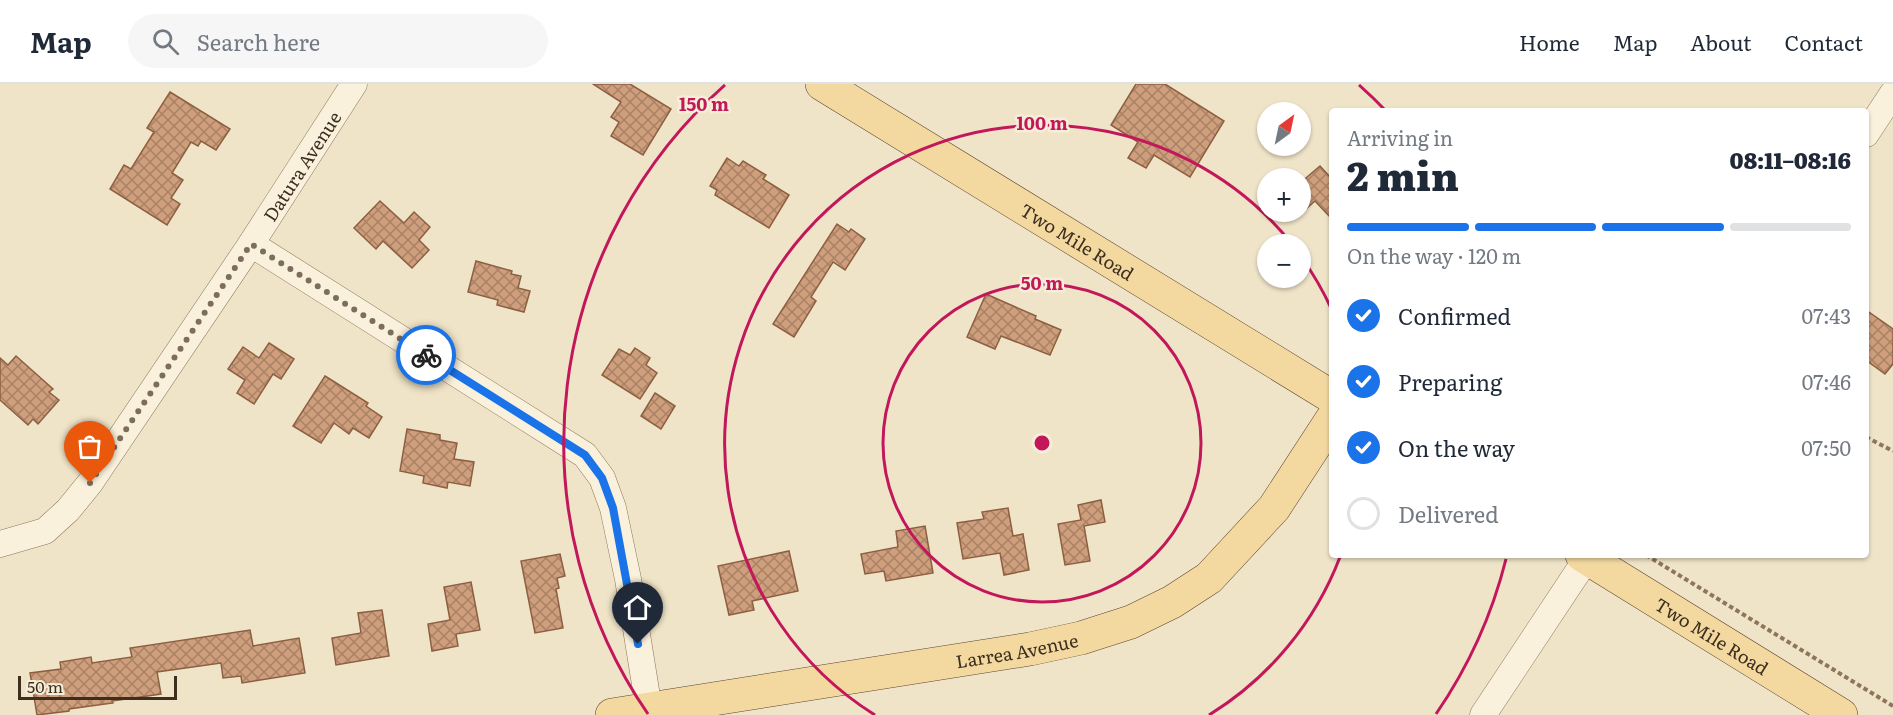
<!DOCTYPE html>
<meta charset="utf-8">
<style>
:root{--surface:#fff;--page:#f6f6f7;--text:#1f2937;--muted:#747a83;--line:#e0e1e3;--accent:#1a73e8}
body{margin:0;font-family:Literata,serif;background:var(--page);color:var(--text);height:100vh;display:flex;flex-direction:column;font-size:22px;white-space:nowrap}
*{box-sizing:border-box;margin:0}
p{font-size:20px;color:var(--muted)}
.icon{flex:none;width:33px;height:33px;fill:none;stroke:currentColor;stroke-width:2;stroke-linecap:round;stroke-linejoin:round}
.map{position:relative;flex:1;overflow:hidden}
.sheet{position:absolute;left:1329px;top:24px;width:540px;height:450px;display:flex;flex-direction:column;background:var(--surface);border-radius:6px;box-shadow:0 2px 4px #0004}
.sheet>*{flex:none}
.needle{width:39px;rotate:33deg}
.controls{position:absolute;left:1257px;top:18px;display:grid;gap:12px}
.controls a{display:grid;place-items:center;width:54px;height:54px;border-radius:50%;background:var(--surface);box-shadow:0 2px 4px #0004;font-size:30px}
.scale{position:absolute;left:18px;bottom:15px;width:159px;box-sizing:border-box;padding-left:6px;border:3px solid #3d2e20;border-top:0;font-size:16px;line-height:21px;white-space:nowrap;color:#3d2e20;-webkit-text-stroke:4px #f7eed8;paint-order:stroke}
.pin{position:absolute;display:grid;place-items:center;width:51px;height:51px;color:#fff;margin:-62px -26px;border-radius:50% 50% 50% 0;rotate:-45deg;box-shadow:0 0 6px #0007}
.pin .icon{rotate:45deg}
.courier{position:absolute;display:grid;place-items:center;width:60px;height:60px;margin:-30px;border:4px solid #1a73e8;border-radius:50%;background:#fff;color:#222;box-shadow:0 2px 8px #0007}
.headline em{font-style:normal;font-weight:800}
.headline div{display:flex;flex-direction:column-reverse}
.headline{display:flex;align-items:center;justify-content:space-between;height:102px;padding:0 18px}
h1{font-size:39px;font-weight:800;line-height:45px}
.bar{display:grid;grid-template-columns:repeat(4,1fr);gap:9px 6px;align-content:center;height:72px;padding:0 18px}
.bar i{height:8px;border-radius:4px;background:var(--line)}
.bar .current{background:var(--accent)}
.bar p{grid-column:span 4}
ol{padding:0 18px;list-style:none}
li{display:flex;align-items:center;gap:18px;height:66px}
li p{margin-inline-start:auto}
li .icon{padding:6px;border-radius:50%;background:var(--accent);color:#fff;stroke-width:4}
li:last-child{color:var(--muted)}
li i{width:33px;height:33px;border:3px solid var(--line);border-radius:50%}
header{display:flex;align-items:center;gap:36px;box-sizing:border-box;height:84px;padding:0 30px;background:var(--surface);border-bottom:2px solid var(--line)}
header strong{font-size:28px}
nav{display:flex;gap:33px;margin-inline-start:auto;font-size:21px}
.search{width:420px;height:54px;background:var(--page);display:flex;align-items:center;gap:15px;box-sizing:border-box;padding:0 21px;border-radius:33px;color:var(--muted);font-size:22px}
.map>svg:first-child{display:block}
</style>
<header>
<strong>Map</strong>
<div class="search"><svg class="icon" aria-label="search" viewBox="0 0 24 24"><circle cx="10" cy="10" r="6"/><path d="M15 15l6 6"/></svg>Search here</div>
<nav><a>Home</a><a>Map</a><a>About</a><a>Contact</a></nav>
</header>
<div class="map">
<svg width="1893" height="631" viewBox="0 0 1893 631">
<defs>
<pattern id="building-cross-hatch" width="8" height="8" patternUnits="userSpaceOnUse" patternTransform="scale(1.5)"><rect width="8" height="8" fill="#cf9f7d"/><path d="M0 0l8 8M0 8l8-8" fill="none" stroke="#a98266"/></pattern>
</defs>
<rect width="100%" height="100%" fill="#f0e4c8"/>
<g fill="url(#building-cross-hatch)" stroke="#8d5f41" stroke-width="1.5">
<path d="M 593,0 L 630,0 L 671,25 L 643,71 L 611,52 L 619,38 L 611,33 L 621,18 Z"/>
<path d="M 1136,0 L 1165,0 L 1224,37 L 1190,93 L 1154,71 L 1146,84 L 1128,74 L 1138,58 L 1111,41 Z"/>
<path d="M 170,8 L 230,45 L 216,66 L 201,57 L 198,62 L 191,58 L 172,89 L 183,96 L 171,114 L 180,120 L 167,141 L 110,105 L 124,81 L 131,85 L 154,48 L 147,44 Z"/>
<path d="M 727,74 L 739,82 L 743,77 L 766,91 L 763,95 L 789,111 L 769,144 L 715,111 L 717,106 L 710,102 Z"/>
<path d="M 1320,82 L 1332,95 L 1332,135 L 1315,117 L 1300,130 L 1300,99 Z"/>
<path d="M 380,117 L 404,139 L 414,128 L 430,143 L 419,156 L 429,166 L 412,184 L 383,157 L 376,165 L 354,144 Z"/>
<path d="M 837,140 L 849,148 L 851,145 L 865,155 L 845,186 L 833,178 L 811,213 L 816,217 L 794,253 L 773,240 Z"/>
<path d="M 476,177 L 512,187 L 511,190 L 521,192 L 518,204 L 530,207 L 524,228 L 497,221 L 498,216 L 468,208 Z"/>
<path d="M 986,210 L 1036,232 L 1035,235 L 1061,246 L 1050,271 L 1001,252 L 995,265 L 967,253 Z"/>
<path d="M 1866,226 L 1893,245 L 1893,280 L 1885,290 L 1866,276 Z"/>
<path d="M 269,259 L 294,275 L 281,295 L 273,290 L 254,320 L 237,309 L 245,296 L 228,285 L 243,263 L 259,274 Z"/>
<path d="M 635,264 L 650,274 L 646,281 L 657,289 L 640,315 L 602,291 L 619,265 L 630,271 Z"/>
<path d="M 16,272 L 53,305 L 49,308 L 59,316 L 38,340 L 33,335 L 28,341 L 0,316 L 0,274 L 8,281 Z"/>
<path d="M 325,292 L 368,319 L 366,322 L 382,333 L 369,354 L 353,344 L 349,350 L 334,339 L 321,359 L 293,342 Z"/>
<path d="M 655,309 L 675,322 L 661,345 L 641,332 Z"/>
<path d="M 407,345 L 440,351 L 440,356 L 457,359 L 454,375 L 474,378 L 470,402 L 448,398 L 447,404 L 423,399 L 424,392 L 400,387 Z"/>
<path d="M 1101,416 L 1105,438 L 1084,442 L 1090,477 L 1065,481 L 1058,440 L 1081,436 L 1078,421 Z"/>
<path d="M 1008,424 L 1013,452 L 1023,450 L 1029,486 L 1004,491 L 1000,469 L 963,475 L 957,439 L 984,435 L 982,428 Z"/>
<path d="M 925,442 L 933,489 L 886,497 L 884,487 L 865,490 L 861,470 L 898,463 L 896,447 Z"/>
<path d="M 789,467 L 798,507 L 752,517 L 754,526 L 729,531 L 718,482 Z"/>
<path d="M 560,470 L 565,492 L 557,494 L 559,504 L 556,505 L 563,544 L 535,549 L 521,477 Z"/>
<path d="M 471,498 L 480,546 L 456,550 L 458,562 L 432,567 L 428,540 L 450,536 L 444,503 Z"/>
<path d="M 382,526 L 389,572 L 336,581 L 332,554 L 361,549 L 358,529 Z"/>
<path d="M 250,546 L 253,562 L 299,554 L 305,589 L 242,599 L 241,592 L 223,594 L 221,579 L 157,588 L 161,610 L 112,617 L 113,619 L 69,625 L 69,627 L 37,631 L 30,589 L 61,585 L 60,578 L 91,573 L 92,579 L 132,573 L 130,564 Z"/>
</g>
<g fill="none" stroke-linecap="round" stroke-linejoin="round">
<defs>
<g id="minor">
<path d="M 1866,50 L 1893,9"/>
<path d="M 251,160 L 585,371 L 602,394 L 613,424 L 628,495 L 650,631"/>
<path id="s1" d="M 0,460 L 45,447 L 68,426 L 90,399 L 251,160 L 354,0"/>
<path d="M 1483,631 L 1589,471"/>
</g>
<g id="major">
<path id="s2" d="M 822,0 L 1332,313"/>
<path id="s3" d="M 1582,471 L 1841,631"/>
<path id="s4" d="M 612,631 L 1030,565 L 1081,554 L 1131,538 L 1172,518 L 1209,494 L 1274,424 L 1332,335"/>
</g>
</defs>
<use href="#minor" stroke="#8d765c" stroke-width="27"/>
<use href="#major" stroke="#5b4430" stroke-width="34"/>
<g stroke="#8d765c" stroke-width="4" stroke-dasharray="4.5 3" stroke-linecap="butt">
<path d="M 1866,353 L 1893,367"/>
<path d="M 1646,471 L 1893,622"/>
</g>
<use href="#minor" stroke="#faf1dc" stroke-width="26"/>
<use href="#major" stroke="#f3d9a0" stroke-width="33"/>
</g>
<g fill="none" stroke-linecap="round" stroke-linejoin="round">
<path stroke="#7c6e5b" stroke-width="6" stroke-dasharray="0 10.8" d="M 90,399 L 251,160 L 426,271"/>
<path stroke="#1a73e8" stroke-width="8" d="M 426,271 L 585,371 L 602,394 L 613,424 L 638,560"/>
</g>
<g fill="none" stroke="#c2185b" stroke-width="3">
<circle cx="1042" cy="359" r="159"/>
<path d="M1340 473A319 319 0 0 1 1209 631M875 631A319 319 0 1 1 1292 160M1302 174A319 319 0 0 1 1331 224"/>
<path d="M1506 475A478 478 0 0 1 1436 630M648 630A478 478 0 0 1 725 1M1359 1A478 478 0 0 1 1386 27"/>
</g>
<g text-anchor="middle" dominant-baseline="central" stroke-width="5" stroke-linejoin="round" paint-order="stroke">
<g font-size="18" fill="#3d2e20" stroke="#f7eed8">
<text stroke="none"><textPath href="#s1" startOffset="494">Datura Avenue</textPath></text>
<text stroke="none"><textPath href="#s2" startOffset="300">Two Mile Road</textPath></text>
<text stroke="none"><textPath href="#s3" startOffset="153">Two Mile Road</textPath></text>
<text stroke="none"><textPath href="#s4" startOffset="410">Larrea Avenue</textPath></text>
</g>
</g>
<circle cx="1042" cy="359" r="9" fill="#c2185b" stroke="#f7eed8" stroke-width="3"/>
<g font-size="18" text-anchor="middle" font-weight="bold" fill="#c2185b" stroke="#f7eed8" stroke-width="5" stroke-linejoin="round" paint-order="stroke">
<text x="704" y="27">150 m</text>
<text x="1042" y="46">100 m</text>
<text x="1042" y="206">50 m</text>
</g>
</svg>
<div class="controls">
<a><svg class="needle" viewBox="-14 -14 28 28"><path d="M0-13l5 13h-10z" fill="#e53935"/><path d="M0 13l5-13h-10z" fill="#747a83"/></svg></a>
<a>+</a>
<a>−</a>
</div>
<div class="scale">50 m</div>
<div class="pin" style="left:90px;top:399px;background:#ea580c"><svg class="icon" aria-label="bag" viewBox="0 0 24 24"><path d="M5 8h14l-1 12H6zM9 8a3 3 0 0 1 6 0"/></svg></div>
<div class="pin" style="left:638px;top:560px;background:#1f2937"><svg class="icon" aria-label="home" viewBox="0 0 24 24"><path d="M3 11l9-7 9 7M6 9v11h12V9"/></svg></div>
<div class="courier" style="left:426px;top:271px"><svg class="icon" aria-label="bike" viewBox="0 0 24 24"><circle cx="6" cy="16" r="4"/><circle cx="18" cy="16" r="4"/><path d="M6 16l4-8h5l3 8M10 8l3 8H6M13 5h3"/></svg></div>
<section class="sheet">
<div class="headline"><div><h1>2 min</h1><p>Arriving in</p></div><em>08:11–08:16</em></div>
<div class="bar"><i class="current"></i><i class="current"></i><i class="current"></i><i></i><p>On the way · 120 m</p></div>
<ol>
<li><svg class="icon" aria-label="check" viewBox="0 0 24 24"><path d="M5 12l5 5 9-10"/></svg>Confirmed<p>07:43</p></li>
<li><svg class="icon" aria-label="check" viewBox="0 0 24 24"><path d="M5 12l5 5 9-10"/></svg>Preparing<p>07:46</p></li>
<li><svg class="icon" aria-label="check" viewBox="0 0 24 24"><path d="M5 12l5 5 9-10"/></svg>On the way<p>07:50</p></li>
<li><i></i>Delivered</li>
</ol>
</section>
</div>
